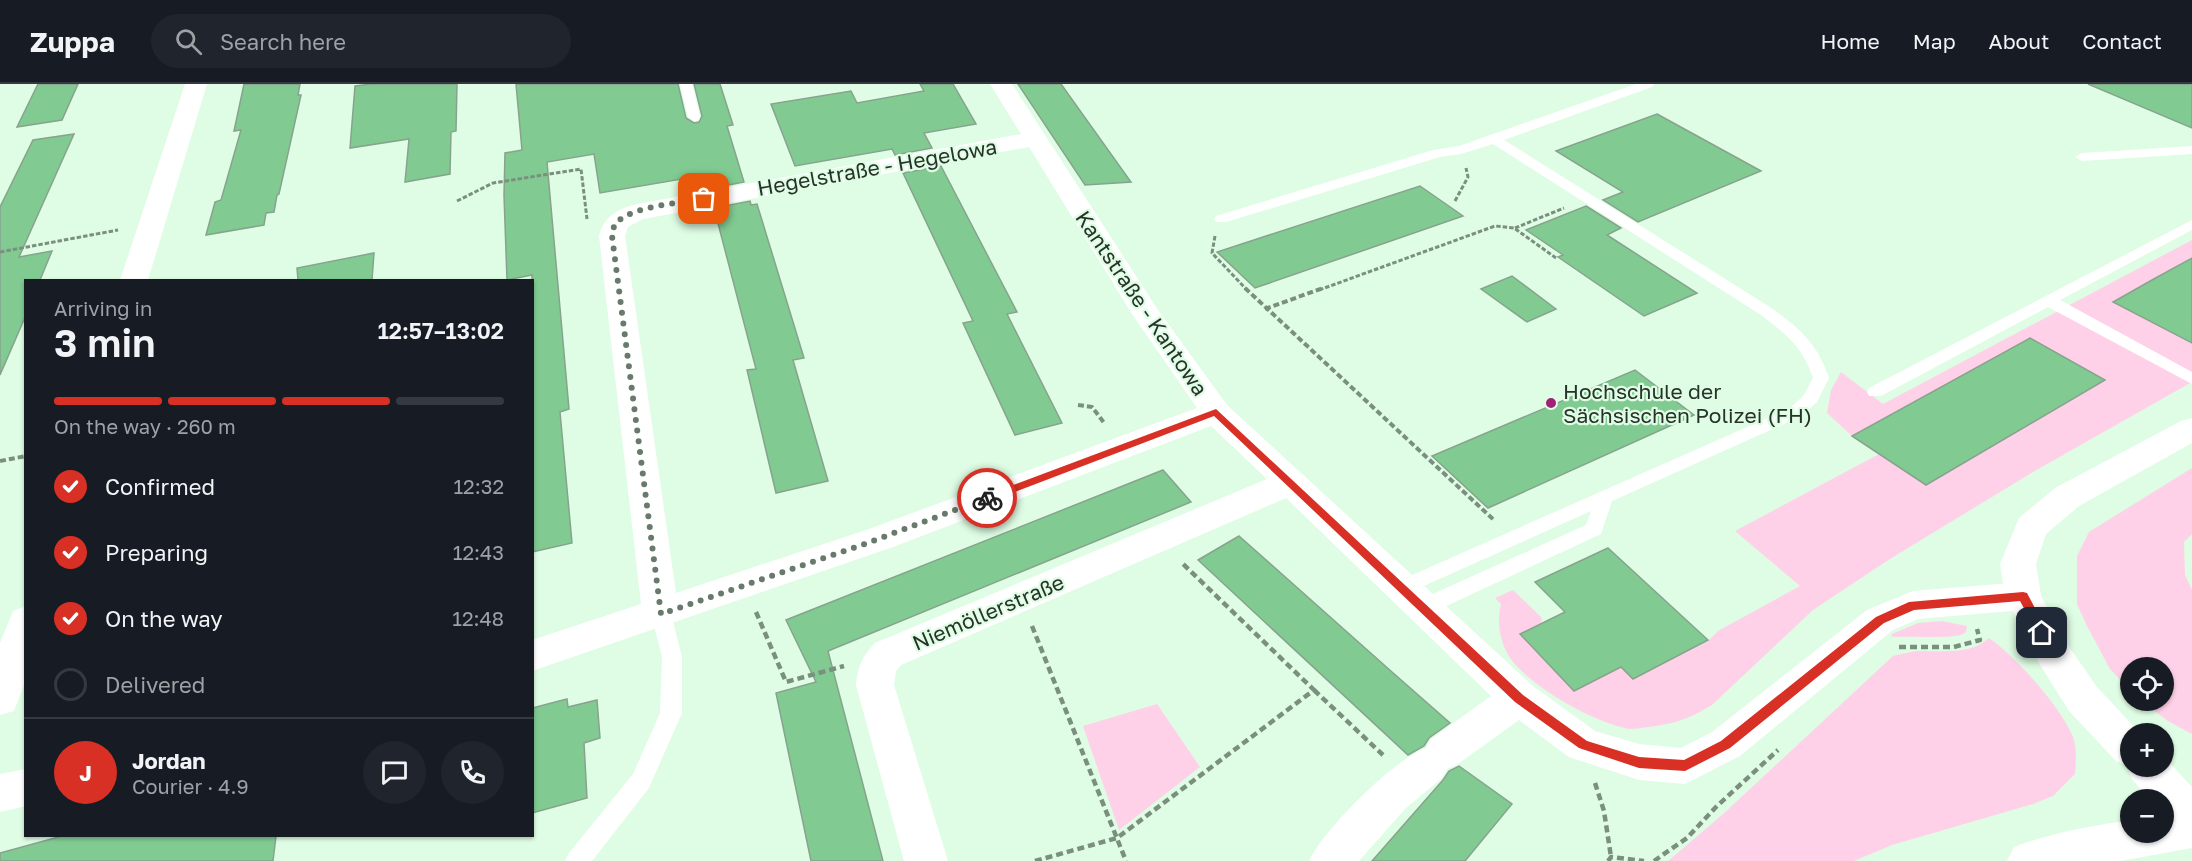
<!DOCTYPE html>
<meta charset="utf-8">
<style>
:root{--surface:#171b24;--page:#20242c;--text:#f1f3f6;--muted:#9ea1a6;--line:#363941;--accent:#d93025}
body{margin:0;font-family:"Golos Text",sans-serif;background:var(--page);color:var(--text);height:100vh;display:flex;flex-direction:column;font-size:22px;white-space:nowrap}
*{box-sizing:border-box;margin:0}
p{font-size:20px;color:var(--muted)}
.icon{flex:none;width:33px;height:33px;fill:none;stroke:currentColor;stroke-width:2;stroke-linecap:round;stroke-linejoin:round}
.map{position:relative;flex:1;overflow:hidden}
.sheet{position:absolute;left:24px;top:195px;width:510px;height:558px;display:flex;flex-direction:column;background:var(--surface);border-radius:0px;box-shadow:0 2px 4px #0004}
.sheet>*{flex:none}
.buttons{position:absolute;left:2120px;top:573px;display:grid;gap:12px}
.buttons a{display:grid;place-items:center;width:54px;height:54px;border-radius:50%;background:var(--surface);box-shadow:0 2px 4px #0004;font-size:30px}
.pin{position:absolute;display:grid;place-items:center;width:51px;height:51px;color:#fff;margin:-26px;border-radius:12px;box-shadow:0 3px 9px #0006}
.courier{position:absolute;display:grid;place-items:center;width:60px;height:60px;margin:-30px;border:4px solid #d93025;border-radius:50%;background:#fff;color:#222;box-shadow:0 2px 8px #0007}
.overview em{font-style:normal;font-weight:600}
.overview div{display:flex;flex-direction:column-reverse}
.overview{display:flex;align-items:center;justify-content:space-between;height:102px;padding:0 30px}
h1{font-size:39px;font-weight:600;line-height:45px}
.bar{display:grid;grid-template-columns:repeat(4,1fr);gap:9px 6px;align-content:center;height:72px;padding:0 30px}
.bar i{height:8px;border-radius:4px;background:var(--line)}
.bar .on{background:var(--accent)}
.bar p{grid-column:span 4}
.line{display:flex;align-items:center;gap:15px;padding:0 30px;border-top:2px solid var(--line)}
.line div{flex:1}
.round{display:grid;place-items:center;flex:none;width:63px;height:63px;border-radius:32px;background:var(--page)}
ol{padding:0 30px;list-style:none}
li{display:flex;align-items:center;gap:18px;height:66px}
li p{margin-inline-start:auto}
li .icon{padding:6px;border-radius:50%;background:var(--accent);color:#fff;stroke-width:4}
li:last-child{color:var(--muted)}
li i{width:33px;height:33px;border:3px solid var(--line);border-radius:50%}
header{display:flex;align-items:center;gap:36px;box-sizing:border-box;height:84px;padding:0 30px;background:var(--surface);border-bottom:2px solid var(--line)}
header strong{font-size:28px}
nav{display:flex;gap:33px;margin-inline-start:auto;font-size:21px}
.search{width:420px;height:54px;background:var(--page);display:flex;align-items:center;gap:15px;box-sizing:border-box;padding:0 21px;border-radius:33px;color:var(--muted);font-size:22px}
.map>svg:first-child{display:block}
</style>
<header>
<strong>Zuppa</strong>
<div class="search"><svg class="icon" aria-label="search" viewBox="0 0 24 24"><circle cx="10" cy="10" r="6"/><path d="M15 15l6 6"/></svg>Search here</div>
<nav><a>Home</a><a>Map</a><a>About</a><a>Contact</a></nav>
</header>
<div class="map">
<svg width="2192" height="777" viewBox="0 0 2192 777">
<rect width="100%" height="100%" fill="#dffde4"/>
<g fill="#ffd1e8">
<path d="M 2192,156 L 2192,298 L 2033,388 L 1890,475 L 1813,526 L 1712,621 C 1689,635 1674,640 1648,643 C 1642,644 1635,645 1629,645 C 1594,639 1524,600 1507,569 C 1499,553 1497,537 1501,520 L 1495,514 L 1513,506 L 1542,534 L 1541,539 L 1520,550 L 1621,583 L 1634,595 L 1708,557 L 1718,547 L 1800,502 L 1735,447 L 1879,370 L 1926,401 L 2104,296 L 1852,352 L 1827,329 L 1831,306 L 1841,288 L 1883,320 Z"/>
<path d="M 2192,384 L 2192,450 L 2184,458 L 2185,491 L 2192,506 L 2192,650 L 2168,637 L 2141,617 L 2163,616 L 2163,584 L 2130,584 L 2130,606 L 2110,585 L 2087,542 L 2077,520 L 2077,472 L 2089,448 Z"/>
<path d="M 1942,537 L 1967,542 C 1966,546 1967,548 1963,550 C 1956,555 1904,552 1891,553 L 1892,550 L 1918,539 Z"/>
<path d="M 1989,554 C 2015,572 2061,623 2073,653 C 2077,664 2076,678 2075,690 L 2053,712 L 2033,720 L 1892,761 L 1854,777 L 1668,777 L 1722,731 L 1893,572 C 1901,570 1909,568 1917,567 C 1941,566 1969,572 1989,554 Z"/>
<path d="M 1157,620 L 1200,683 L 1119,746 L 1083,642 Z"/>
</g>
<g fill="#81cb92" stroke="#87a38d" stroke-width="1.5">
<path d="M 38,0 L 78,0 L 62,36 L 17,43 Z"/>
<path d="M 244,0 L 300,0 L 298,11 L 301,11 L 279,110 L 277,111 L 274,128 L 266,129 L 264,141 L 206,151 L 215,118 L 221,116 L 241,46 L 234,47 Z"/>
<path d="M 371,0 L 457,0 L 456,47 L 451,48 L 450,90 L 405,98 L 409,55 L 350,64 L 355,2 Z"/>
<path d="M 516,0 L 678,0 L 686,34 L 694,39 L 699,38 L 702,32 L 694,0 L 720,0 L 733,41 L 727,42 L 744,98 L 708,105 L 705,91 L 600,109 L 594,70 L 547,78 L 569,325 L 560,328 L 572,459 L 532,468 L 532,191 L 507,196 L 504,111 L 505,69 L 522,66 Z"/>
<path d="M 920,0 L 953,0 L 976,40 L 924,49 L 932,64 L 895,71 L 892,65 L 795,82 L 771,20 L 851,7 L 857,19 L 924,7 Z"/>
<path d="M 1018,0 L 1061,0 L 1131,98 L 1085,101 Z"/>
<path d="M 2088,0 L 2192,0 L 2192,44 Z"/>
<path d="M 1657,30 L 1761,87 L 1638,138 L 1603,116 L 1623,108 L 1556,67 Z"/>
<path d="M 74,50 L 19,173 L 52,167 L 40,196 L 26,196 L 26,231 L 0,291 L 0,123 L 33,56 Z"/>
<path d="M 941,82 L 1017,228 L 1007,230 L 1062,339 L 1015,351 L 963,239 L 973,237 L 903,89 Z"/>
<path d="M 1420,102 L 1463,132 L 1255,204 L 1217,168 Z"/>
<path d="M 750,117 L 751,121 L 757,120 L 804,274 L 793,276 L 828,397 L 776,409 L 747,286 L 756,285 L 714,124 Z"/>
<path d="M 1586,122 L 1621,144 L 1607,151 L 1697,209 L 1644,232 L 1558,173 L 1563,171 L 1526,146 Z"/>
<path d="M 374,169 L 372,196 L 298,196 L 297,184 Z"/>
<path d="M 2192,174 L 2192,259 L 2113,218 L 2152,196 Z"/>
<path d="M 1512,192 L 1556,225 L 1527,238 L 1481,205 Z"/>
<path d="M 2030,254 L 2105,296 L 1926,401 L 1852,352 Z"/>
<path d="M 1635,286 L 1694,331 L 1488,424 L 1432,372 Z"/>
<path d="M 1163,386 L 1191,418 L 828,567 L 883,777 L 811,777 L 776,609 L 816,598 L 786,536 Z"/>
<path d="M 1239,452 L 1392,588 L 1450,639 L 1429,654 L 1424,662 L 1408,671 L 1198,476 Z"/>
<path d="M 1608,464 L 1708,556 L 1633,595 L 1621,583 L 1574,607 L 1520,550 L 1565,528 L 1535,498 Z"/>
<path d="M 567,615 L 568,623 L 597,616 L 600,654 L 584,659 L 587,714 L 532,729 L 532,624 Z"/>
<path d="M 1459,682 L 1512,720 L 1465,777 L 1372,777 L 1443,696 L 1449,687 Z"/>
<path d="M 62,752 L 276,752 L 273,777 L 0,777 L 0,769 Z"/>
</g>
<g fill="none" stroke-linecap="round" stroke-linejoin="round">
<g stroke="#7b8f7f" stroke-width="3" stroke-dasharray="4.5 2" stroke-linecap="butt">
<path d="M 457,117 L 493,99 L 581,85 L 587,135"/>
<path d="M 1455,117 L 1468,93 L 1466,84"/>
<path d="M 1515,144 L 1564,124"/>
<path d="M 1215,152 L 1212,169 L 1247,206"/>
<path d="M 0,168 L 118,146"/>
<path d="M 1319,206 L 1495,142 L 1514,144 L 1556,174"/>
</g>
<g stroke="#7b8f7f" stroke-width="4" stroke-dasharray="6 3" stroke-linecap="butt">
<path d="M 1245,204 L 1495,437"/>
<path d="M 1265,225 L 1323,204"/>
<path d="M 1078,321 L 1092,323 L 1105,340"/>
<path d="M 0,377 L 26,372"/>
</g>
<g stroke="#7b8f7f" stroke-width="4.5" stroke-dasharray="7 4" stroke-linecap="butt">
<path d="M 756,528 L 786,598 L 844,582"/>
<path d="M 1032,542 L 1126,777"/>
<path d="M 1899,563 L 1954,563 L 1980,556 L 1977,545"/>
<path d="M 1314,606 L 1383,671"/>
<path d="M 1595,699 L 1604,727 L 1611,773"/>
<path d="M 1035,777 L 1117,754 L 1314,606 L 1181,478"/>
<path d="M 1608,777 L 1611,773 L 1644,777"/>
<path d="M 1654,777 L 1687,754 L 1716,723 L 1778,666"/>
</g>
<g fill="#fff" fill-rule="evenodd">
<path d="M 680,0 L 692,0 L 700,33 L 699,36 L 694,37 L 688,33 Z"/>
<path d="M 1636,0 L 1654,0 L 1652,3 L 1504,56 L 1773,225 C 1801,246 1817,259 1829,294 L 1817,318 L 1802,332 L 1612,417 L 1601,450 L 1429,530 L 1422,532 L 1415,530 L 1412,524 L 1415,518 L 1586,441 L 1591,427 L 1408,509 L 1401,512 L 1394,509 L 1391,504 L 1394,499 L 1790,324 L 1804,311 L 1813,294 C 1802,262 1787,251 1761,231 L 1493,60 L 1461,70 L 1440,73 L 1226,138 L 1216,138 L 1214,135 L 1216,132 L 1433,66 L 1459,62 Z"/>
<path d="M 2192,62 L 2192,70 L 2082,77 L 2075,73 L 2082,69 Z"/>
<path d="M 2192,136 L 2192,146 L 2060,216 L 2192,288 L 2192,300 L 2048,223 L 1881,312 L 1869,312 L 1867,308 L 1869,304 Z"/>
<path d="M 661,522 L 668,524 L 671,530 L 682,573 L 682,629 L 649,704 L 592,777 L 565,777 L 569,769 L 633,690 L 660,629 L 662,573 L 651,530 L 654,524 Z"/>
</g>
<g fill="#fff" fill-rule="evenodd">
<path d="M 990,0 L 1012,0 L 1158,226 L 1227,321 L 1533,602 L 1595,647 L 1639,660 L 1681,664 L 1712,648 L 1867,526 L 1913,507 L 2023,498 L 2036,502 L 2041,512 L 2036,522 L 2023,526 L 1918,535 L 1893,546 L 1740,672 L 1685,700 L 1639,696 L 1569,673 L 1519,636 L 1458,680 L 1447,685 L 1442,694 L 1405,725 L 1359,777 L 1309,777 C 1324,745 1393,676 1426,664 L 1430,656 L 1491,612 L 1286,414 L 901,581 L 896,587 L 894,601 L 948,777 L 904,777 L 856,601 C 858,582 862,573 875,559 L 1267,395 L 1211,342 L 893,463 L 532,587 L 532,556 L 641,520 L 599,152 C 604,132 618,125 637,120 L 1021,50 ZM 1029,63 L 1132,230 L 1197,324 L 869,445 L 676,509 L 625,152 L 628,143 L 643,135 Z"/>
<path d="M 26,685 L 26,722 L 0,728 L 0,690 Z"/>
</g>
<path fill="#fff" fill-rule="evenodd" d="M 2192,334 L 2192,359 L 2079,422 L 2046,450 L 2036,480 L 2041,512 L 2065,557 L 2097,603 L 2141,650 L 2130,650 L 2130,682 L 2163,682 L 2163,672 L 2192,703 L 2192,752 L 2177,747 L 2163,731 L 2163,716 L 2150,716 L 2132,695 L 2126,681 L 2116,677 L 2069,627 L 2039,579 L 2005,512 L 2000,480 L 2019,434 L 2055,404 L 2181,337 Z"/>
<g fill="#fff" fill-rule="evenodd">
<path d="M 185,0 L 207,0 L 148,196 L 120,196 Z"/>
<path d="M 26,522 L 26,596 L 14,627 L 0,631 L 0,559 L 13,527 Z"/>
</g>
<path fill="#fff" fill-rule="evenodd" d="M 2192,726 L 2192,764 L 2120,777 L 2007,777 L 2014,763 C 2050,749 2091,742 2130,736 L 2130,748 L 2163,748 L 2163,730 Z"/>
</g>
<path fill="#d93025" d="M 1216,325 L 1523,611 L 1587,657 L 1639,673 L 1684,676 L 1721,657 L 1876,533 L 1909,518 L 2023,508 L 2027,509 L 2048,549 L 2042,554 L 2039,552 L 2020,517 L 1914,526 L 1884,539 L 1730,664 L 1685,687 L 1639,684 L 1579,664 L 1515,618 L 1214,332 L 991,417 L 987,418 L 982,414 L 984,412 Z"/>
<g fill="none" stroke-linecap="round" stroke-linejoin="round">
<path stroke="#677a6b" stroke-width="6" stroke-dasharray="0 10.8" d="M 704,115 C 681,119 632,122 616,139 C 613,143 613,147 612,152 L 661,530 L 862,461 L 987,414"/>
</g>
<circle fill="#a02275" stroke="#dffde4" stroke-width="2" cx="1551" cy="319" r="6"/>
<g text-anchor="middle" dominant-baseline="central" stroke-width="4.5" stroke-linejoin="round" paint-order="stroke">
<g font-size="21" fill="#27332a" stroke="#dffde4">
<text transform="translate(877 83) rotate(-10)">Hegelstraße - Hegelowa</text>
<text transform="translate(1142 219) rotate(56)">Kantstraße - Kantowa</text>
<text transform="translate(988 528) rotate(-23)">Niemöllerstraße</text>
</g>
<g font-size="21" fill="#27332a" stroke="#dffde4" text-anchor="start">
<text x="1563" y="307">Hochschule der<tspan x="1563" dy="24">Sächsischen Polizei (FH)</tspan></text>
</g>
</g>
</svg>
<div class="buttons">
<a><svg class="icon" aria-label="locate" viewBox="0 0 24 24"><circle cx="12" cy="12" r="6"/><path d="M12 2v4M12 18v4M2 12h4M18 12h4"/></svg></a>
<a>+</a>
<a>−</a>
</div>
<div class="pin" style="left:704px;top:115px;background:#ea580c"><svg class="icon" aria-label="bag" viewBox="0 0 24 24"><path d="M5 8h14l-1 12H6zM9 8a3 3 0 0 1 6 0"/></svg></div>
<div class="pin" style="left:2042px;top:549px;background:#1f2937"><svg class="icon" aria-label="home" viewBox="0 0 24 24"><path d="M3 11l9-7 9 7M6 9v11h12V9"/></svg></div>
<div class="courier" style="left:987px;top:414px"><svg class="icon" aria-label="bike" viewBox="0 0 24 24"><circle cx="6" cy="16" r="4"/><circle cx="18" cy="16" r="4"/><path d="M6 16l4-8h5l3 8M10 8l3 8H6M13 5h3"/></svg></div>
<section class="sheet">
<div class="overview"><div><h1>3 min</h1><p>Arriving in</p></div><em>12:57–13:02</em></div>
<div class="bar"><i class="on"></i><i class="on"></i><i class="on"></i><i></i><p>On the way · 260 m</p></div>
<ol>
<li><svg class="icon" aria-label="check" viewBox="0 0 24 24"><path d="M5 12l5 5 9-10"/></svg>Confirmed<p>12:32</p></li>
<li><svg class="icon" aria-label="check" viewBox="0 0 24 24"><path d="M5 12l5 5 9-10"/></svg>Preparing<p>12:43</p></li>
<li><svg class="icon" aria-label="check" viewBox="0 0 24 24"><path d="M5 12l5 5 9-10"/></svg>On the way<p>12:48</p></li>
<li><i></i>Delivered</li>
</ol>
<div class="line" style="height:108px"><b class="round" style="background:var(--accent);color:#fff">J</b><div><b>Jordan</b><p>Courier · 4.9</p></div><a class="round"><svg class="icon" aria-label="chat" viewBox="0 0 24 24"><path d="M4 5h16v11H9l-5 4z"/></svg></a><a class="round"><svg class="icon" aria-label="phone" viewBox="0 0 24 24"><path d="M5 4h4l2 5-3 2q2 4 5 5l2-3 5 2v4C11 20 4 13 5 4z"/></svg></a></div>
</section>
</div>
